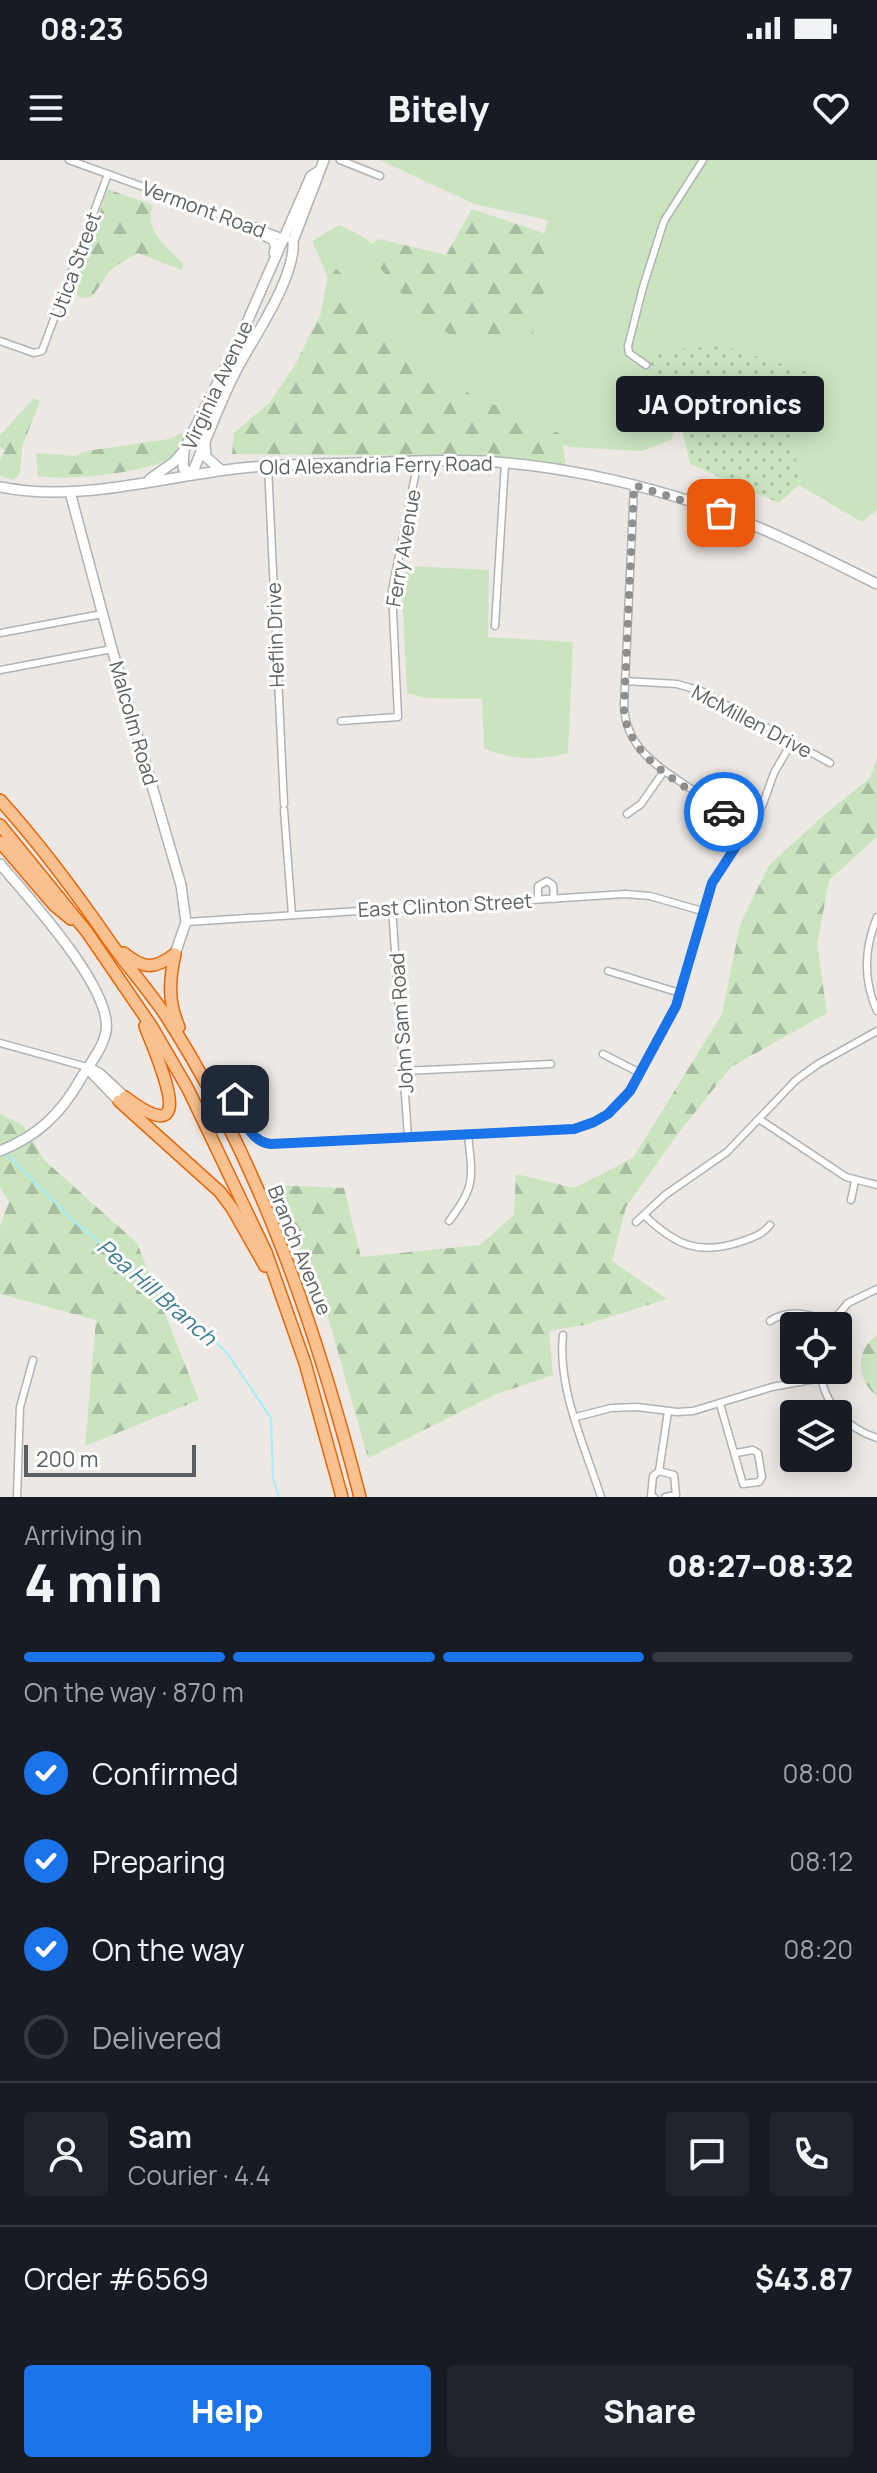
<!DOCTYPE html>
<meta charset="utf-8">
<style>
:root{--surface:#171b24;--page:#20242c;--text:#f1f3f6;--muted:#9ea1a6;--line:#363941;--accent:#1a73e8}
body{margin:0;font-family:Manrope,sans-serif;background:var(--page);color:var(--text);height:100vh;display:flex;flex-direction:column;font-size:30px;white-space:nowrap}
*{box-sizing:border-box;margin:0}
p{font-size:26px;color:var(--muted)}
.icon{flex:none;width:44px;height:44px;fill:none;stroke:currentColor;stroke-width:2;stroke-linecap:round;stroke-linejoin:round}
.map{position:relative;height:1337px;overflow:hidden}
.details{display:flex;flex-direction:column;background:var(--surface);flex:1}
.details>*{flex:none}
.controls{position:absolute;left:780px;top:1152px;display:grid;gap:16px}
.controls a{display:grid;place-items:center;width:72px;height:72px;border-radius:8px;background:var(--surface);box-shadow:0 4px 20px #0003;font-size:40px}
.scale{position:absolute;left:24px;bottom:20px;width:172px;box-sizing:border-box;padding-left:8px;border:4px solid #5b6163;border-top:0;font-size:22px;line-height:28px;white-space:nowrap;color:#5b6163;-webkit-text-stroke:6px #fff;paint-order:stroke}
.pin{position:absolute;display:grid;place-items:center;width:68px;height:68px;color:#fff;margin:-34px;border-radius:16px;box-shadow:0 4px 12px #0006}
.courier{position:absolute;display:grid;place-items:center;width:80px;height:80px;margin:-40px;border:6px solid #1a73e8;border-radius:50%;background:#fff;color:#222;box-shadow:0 2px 10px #0007}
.bubble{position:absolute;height:56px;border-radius:8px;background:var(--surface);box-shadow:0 4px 20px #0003;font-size:26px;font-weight:800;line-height:56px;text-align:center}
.headline em{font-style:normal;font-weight:800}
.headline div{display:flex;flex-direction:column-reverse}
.headline{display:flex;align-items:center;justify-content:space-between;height:136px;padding:0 24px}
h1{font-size:52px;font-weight:800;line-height:60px}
.bar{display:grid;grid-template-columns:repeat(4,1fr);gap:12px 8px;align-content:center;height:96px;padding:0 24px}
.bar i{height:10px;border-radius:6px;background:var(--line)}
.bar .active{background:var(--accent)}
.bar p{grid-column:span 4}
.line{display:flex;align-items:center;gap:20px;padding:0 24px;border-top:2px solid var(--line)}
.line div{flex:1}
.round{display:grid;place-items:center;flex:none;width:84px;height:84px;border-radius:8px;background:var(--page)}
ol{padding:0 24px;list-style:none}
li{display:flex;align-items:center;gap:24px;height:88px}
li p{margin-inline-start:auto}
li .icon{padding:8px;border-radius:50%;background:var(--accent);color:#fff;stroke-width:4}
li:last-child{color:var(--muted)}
li i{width:44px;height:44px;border:4px solid var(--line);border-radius:50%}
.cta{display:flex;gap:16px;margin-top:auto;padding:16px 24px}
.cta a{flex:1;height:92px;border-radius:8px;background:var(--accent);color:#fff;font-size:32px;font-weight:800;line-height:92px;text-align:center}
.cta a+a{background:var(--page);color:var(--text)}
.status{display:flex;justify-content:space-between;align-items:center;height:56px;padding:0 40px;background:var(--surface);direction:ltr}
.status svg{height:22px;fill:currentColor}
header{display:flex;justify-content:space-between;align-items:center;height:104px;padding:0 24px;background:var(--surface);font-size:36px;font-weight:800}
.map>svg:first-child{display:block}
</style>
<div class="status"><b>08:23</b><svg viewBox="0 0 49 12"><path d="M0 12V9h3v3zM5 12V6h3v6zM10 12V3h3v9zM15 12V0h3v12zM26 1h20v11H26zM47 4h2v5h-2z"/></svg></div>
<header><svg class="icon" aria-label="menu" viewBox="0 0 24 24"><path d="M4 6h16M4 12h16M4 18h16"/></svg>Bitely<svg class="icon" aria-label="heart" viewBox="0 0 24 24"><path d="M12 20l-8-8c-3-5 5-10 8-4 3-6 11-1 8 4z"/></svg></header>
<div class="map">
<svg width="877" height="1337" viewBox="0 0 877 1337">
<defs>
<pattern id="forest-firs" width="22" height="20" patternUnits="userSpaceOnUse" patternTransform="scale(2)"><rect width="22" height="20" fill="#cae4c0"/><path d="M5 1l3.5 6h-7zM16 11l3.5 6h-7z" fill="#a7bca0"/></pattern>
<pattern id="park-dots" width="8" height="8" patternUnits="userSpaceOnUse" patternTransform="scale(2)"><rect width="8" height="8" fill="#cae4c0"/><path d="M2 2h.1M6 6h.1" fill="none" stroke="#a7bca0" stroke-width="1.8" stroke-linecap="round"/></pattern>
</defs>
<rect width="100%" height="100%" fill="#ede8e3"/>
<g fill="#cae4c0">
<path d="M 380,0 L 877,0 L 877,350 L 862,362 L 799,325 L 792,269 L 811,247 L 646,209 L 679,255 L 671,280 L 642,291 L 570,287 L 485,252 L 342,149 L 312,81 L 339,65 L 367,79 L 413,129 L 537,105 L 548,60 L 474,44 Z"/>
<path d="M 407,406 L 489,410 L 488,477 L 573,482 L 568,593 C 539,601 511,600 484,588 L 482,539 L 425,538 L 407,533 L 402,432 Z"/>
</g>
<g fill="url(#forest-firs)">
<path d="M 107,29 L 153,45 C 142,69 168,88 183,104 L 182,110 L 138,93 L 111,109 L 92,137 L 79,138 L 76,128 Z"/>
<path d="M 472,49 L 558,78 L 532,176 C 511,180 479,185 458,178 C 428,167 381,115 367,87 L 379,79 L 446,95 Z"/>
<path d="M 330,103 L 351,123 L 364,159 L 408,194 L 470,234 L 561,274 L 566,305 L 483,296 L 232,294 L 234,273 L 270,242 L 295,205 L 321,153 Z"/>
<path d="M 34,238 L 40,241 L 22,287 L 20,313 L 14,320 L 0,316 L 0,300 L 5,290 L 0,287 L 0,275 Z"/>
<path d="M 182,273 L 185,274 C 183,283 177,294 168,299 C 145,313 64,321 38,316 L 36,293 L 75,296 L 87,291 L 169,279 Z"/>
<path d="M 877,598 L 877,677 L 829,720 L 817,785 L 827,853 L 731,907 L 676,976 L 626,1047 L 612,1101 L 667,1139 L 584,1165 L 549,1171 L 553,1215 L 494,1235 L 368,1298 L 323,1139 L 270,1025 L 344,1028 L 361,1097 L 480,1085 L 514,1055 L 516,1014 L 574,1028 L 633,998 L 722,854 L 740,765 L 769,705 L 824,655 L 870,618 Z"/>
<path d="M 0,954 L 23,965 L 44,1000 L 137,1083 L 199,1240 L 85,1286 L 96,1160 L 0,1134 L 0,1066 L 9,1042 L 0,1027 Z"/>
<path d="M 877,1175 L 877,1236 C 856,1220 855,1190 877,1175 Z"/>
</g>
<path fill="url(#park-dots)" d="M 723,186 L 810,213 L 811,247 L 792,269 L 799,325 L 779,343 L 690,304 L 679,255 L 646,209 L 646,205 L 653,191 Z"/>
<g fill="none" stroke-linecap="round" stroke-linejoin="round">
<path stroke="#a5edfc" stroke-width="2" d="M 8,995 L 77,1064 L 184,1150 L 227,1193 L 271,1258 L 273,1318 L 279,1337"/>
<defs>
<g id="street">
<path d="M 69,0 L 287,79"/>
<path d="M 340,0 L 380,16"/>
<path d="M 0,181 L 34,193 L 42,191 L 108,14"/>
<path d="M 646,205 L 629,193 L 628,186 L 643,127 L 664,61 L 703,0"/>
<path d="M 268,306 L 284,644"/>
<path d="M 634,325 L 624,545 C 625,590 663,610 696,632 C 714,644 730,657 748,668"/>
<path d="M 495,466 L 505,303"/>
<path d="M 0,473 L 102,454"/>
<path d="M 0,510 L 112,489"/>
<path d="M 625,521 L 677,524 L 701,531 L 830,603"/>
<path d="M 341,561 L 398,557 L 392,431 L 418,301"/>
<path d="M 284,650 L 292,755"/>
<path d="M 627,654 L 641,644 L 664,611"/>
<path d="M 538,739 L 538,726 L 547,721 L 553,725 L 554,739"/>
<path d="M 392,748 L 408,977"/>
<path d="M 877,757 C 864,789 863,820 877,851"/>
<path d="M 186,762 L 625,734 L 650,736 L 702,751"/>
<path d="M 608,811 L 680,833"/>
<path d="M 0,883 L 87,907"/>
<path d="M 603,894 L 640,913"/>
<path d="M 404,911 L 551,904"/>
<path d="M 230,919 C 231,939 247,979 268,984 L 574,969 L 588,965 L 608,954 L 624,939 L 635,922 L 676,846 L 712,723 L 763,644 L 774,613 L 792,582"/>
<path d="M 759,959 L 846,1017 L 877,1025"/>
<path d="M 851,1040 L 855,1021"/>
<path d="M 644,1055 C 676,1086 700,1096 743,1081 C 754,1077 763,1074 770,1065"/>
<path d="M 449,1061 C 477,1025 472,1017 468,974"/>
<path d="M 636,1062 L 665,1035 L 727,992 L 796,920 L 818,904 L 877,871"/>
<path d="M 770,1161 C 790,1148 810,1154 831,1163"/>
<path d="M 830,1164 L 848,1143 L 877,1129"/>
<path d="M 563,1175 C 557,1228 585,1287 601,1337"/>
<path d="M 820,1210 C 823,1243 846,1268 877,1278"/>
<path d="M 720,1244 L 743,1324 L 759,1322 L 762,1317 L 758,1293 L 753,1290 L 736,1293"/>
<path d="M 576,1257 L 611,1248 L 637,1247 L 677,1252 L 693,1251 L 772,1227 L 821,1218"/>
<path d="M 659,1311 L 668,1252"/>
<path d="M 17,1337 L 20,1247 L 33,1200"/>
<path d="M 654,1337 L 651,1336 L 653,1316 L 659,1311 L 674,1315 L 676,1335 L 665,1337"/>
</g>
<g id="secondary">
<path d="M 319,11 L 311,16 L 241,176 L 184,290 L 183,308 L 192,314 C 206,280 219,244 236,211 C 253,178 296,118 293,81 L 324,0"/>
<path d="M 256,68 L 258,72 L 273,80 L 276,87 L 274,93"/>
<path d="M 205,284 L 206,297 L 221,310"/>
<path d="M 150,319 L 174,302 L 182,293"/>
<path d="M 0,327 C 83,344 169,314 252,307 C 286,304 321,304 355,303 C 397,302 439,299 482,301 C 548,305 614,318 677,337 C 746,358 813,392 877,424"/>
<path d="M 70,332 L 112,489 L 181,725 L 186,762 L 175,794"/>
<path d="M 0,704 C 28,737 113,829 106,871 C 104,887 88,906 80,920 C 60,955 37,976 0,991"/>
<path d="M 87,907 L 99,913 L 125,937"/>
<path d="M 89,910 L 119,941"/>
</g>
<g id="highway">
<path d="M 0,640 C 40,684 74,730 108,779 C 126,805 148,829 166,856 C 260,1002 317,1170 360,1337"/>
<path d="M 0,665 L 87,772 L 152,867 L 188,929 L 266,1092 L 305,1203 L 342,1337"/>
<path d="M 0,682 L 54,745 L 71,759"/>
<path d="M 124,793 C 144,810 155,809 175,794"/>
<path d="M 175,794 C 169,821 168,842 179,867"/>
<path d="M 125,937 C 204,997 156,896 145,866"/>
<path d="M 119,941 L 220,1032 L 232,1048 L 265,1106"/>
</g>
</defs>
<use href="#street" stroke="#aeb3b5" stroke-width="9"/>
<use href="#secondary" stroke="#aeb3b6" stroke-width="12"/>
<use href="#highway" stroke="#e76609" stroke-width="14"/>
<use href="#street" stroke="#fff" stroke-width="6"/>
<use href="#secondary" stroke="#fff" stroke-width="9"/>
<use href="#highway" stroke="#f9c18f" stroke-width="11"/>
</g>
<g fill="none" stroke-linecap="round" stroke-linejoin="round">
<path stroke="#8e9090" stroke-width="8" stroke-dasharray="0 14.4" d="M 721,353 L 634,325 L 624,550 C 628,601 687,626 724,652"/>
<path stroke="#1a73e8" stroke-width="10" d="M 235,939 C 243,957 249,982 271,984 L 574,969 L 594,962 L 608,954 L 630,931 L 676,846 L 712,723 L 748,668 L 724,652"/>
</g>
<g text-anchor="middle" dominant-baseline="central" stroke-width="6" stroke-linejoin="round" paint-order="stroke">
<g font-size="20" fill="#5b6163" stroke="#fff">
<text transform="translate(204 49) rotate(20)">Vermont Road</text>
<text transform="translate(75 105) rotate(-70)">Utica Street</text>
<text transform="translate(217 225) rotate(-65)">Virginia Avenue</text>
<text transform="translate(376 305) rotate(-1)">Old Alexandria Ferry Road</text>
<text transform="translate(403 388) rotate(-80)">Ferry Avenue</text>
<text transform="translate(275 475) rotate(-92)">Heflin Drive</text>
<text transform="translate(752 561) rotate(28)">McMillen Drive</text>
<text transform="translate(134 563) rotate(74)">Malcolm Road</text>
<text transform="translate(445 745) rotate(-3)">East Clinton Street</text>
<text transform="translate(401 863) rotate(-94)">John Sam Road</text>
<text transform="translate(300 1090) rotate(68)">Branch Avenue</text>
</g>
<g font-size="22" font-style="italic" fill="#3a7d93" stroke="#fff">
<text transform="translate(157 1132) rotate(41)">Pea Hill Branch</text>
</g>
</g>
</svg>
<div class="controls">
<a><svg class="icon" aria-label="locate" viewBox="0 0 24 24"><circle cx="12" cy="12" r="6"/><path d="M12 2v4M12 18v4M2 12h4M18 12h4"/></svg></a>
<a><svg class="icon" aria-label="layers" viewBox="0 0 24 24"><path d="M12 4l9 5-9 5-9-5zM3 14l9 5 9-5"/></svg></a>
</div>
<div class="scale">200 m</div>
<div class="pin" style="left:721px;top:353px;background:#ea580c"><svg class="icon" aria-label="bag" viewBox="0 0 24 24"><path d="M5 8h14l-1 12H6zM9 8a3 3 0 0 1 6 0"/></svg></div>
<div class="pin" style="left:235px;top:939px;background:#1f2937"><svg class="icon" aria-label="home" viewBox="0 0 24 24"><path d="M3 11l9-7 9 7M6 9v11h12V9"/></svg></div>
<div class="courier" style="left:724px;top:652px"><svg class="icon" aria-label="car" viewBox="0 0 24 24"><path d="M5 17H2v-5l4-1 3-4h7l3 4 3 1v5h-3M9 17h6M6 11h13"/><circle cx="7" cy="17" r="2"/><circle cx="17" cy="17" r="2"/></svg></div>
<div class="bubble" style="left:616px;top:216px;width:208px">JA Optronics</div>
</div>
<section class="details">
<div class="headline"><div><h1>4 min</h1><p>Arriving in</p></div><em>08:27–08:32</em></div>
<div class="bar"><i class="active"></i><i class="active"></i><i class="active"></i><i></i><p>On the way · 870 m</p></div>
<ol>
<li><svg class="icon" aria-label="check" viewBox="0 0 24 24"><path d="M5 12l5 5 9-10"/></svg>Confirmed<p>08:00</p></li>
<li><svg class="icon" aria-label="check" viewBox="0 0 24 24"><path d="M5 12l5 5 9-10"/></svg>Preparing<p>08:12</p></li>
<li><svg class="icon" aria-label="check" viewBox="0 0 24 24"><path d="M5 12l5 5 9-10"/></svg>On the way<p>08:20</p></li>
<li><i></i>Delivered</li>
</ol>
<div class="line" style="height:144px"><a class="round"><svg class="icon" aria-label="person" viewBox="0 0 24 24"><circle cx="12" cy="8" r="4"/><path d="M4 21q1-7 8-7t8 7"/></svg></a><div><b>Sam</b><p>Courier · 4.4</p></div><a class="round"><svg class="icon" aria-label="chat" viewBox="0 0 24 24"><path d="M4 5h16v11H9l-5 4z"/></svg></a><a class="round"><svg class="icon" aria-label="phone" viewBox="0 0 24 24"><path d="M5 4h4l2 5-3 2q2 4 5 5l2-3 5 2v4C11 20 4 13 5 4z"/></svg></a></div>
<div class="line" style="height:104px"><div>Order #6569</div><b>$43.87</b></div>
<div class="cta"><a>Help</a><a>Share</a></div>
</section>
